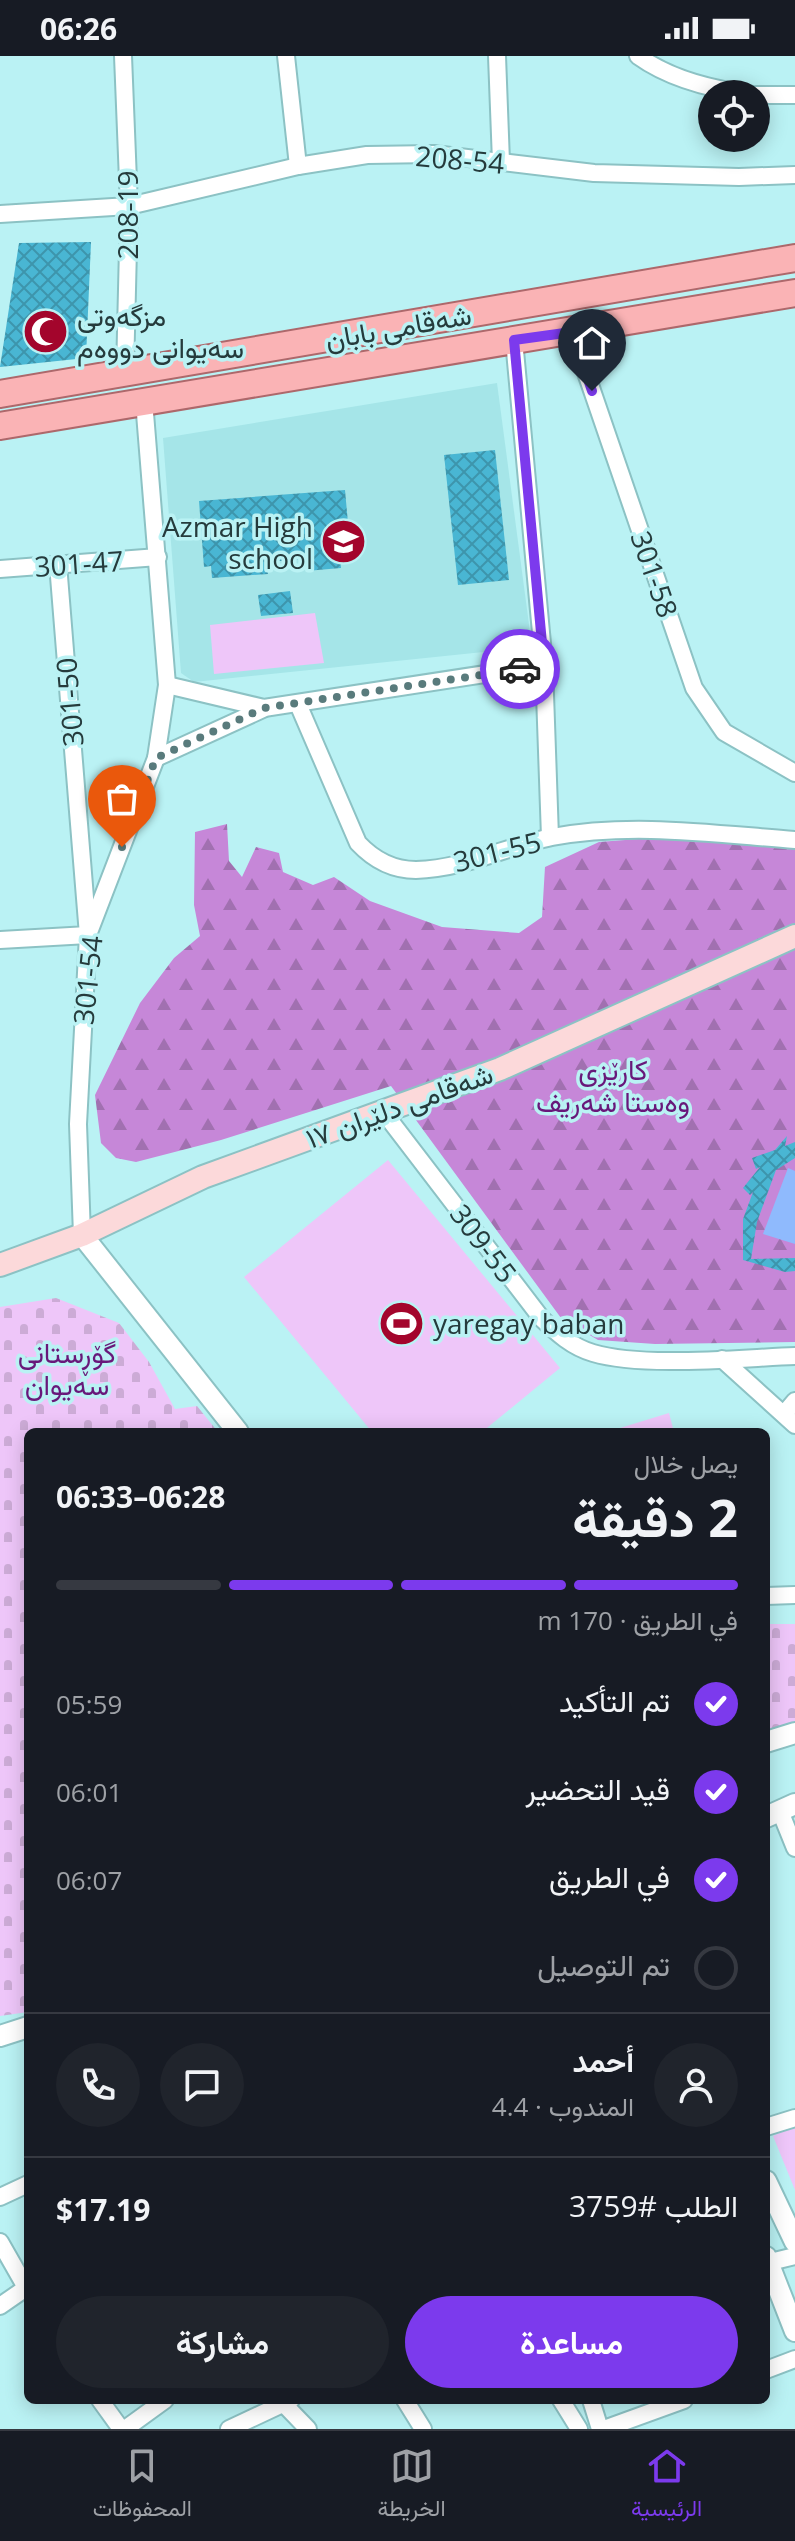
<!DOCTYPE html>
<html lang="ar">
<meta charset="utf-8">
<style>
:root{--surface:#171b24;--page:#20242c;--text:#f1f3f6;--muted:#9ea1a6;--line:#363941;--accent:#7c3aed}
body{margin:0;font-family:"Open Sans",Vazirmatn,sans-serif;background:var(--page);color:var(--text);direction:rtl;height:100vh;display:flex;flex-direction:column;font-size:30px;white-space:nowrap}
*{box-sizing:border-box;margin:0}
p{font-size:26px;color:var(--muted)}
.icon{flex:none;width:44px;height:44px;fill:none;stroke:currentColor;stroke-width:2;stroke-linecap:round;stroke-linejoin:round}
.map{position:relative;flex:1;overflow:hidden;direction:ltr}
.sheet{position:absolute;left:24px;top:1372px;width:746px;height:976px;display:flex;flex-direction:column;background:var(--surface);border-radius:12px;box-shadow:0 4px 20px #0003;direction:rtl}
.sheet>*{flex:none}
.controls{position:absolute;left:698px;top:24px;display:grid;gap:16px}
.controls a{display:grid;place-items:center;width:72px;height:72px;border-radius:50%;background:var(--surface);box-shadow:0 4px 20px #0003;font-size:40px}
.pin{position:absolute;display:grid;place-items:center;width:68px;height:68px;color:#fff;margin:-82px -34px;border-radius:50% 50% 50% 0;rotate:-45deg;box-shadow:0 0 8px #0007}
.pin .icon{rotate:45deg}
.courier{position:absolute;display:grid;place-items:center;width:80px;height:80px;margin:-40px;border:6px solid #7c3aed;border-radius:50%;background:#fff;color:#222;box-shadow:0 2px 10px #0007}
.summary em{font-style:normal;font-weight:700}
.summary div{display:flex;flex-direction:column-reverse}
.summary{display:flex;align-items:center;justify-content:space-between;height:136px;padding:0 32px}
h1{font-size:52px;font-weight:700;line-height:60px}
.bar{display:grid;grid-template-columns:repeat(4,1fr);gap:12px 8px;align-content:center;height:96px;padding:0 32px}
.bar i{height:10px;border-radius:6px;background:var(--line)}
.bar .selected{background:var(--accent)}
.bar p{grid-column:span 4}
.line{display:flex;align-items:center;gap:20px;padding:0 32px;border-top:2px solid var(--line)}
.line div{flex:1}
.round{display:grid;place-items:center;flex:none;width:84px;height:84px;border-radius:42px;background:var(--page)}
ol{padding:0 32px;list-style:none}
li{display:flex;align-items:center;gap:24px;height:88px}
li p{margin-inline-start:auto}
li .icon{padding:8px;border-radius:50%;background:var(--accent);color:#fff;stroke-width:4}
li:last-child{color:var(--muted)}
li i{width:44px;height:44px;border:4px solid var(--line);border-radius:50%}
.button{display:flex;gap:16px;margin-top:auto;padding:16px 32px}
.button a{flex:1;height:92px;border-radius:48px;background:var(--accent);color:#fff;font-size:32px;font-weight:700;line-height:92px;text-align:center}
.button a+a{background:var(--page);color:var(--text)}
.status{display:flex;justify-content:space-between;align-items:center;height:56px;padding:0 40px;background:var(--surface);direction:ltr}
.status svg{height:22px;fill:currentColor}
.menu{display:flex;justify-content:space-around;align-items:center;height:112px;border-top:2px solid var(--line);background:var(--surface);font-size:22px;color:var(--muted)}
.menu a{display:grid;justify-items:center;gap:4px}
.menu .selected{color:var(--accent)}
.map>svg:first-child{display:block}
</style>
<div class="status"><b>06:26</b><svg viewBox="0 0 49 12"><path d="M0 12V9h3v3zM5 12V6h3v6zM10 12V3h3v9zM15 12V0h3v12zM26 1h20v11H26zM47 4h2v5h-2z"/></svg></div>
<div class="map">
<svg width="795" height="2373" viewBox="0 0 795 2373">
<defs>
<pattern id="forest-firs" width="22" height="20" patternUnits="userSpaceOnUse" patternTransform="scale(2)"><rect width="22" height="20" fill="#c687d8"/><path d="M5 1l3.5 6h-7zM16 11l3.5 6h-7z" fill="#a170b0"/></pattern>
<pattern id="cemetery-stones" width="16" height="16" patternUnits="userSpaceOnUse" patternTransform="scale(2)"><rect width="16" height="16" fill="#eec6f9"/><path d="M2 7V4a2 2 0 0 1 4 0v3zM10 15v-3a2 2 0 0 1 4 0v3z" fill="#ccabd6"/></pattern>
<pattern id="building-cross-hatch" width="8" height="8" patternUnits="userSpaceOnUse" patternTransform="scale(2)"><rect width="8" height="8" fill="#49b6d3"/><path d="M0 0l8 8M0 8l8-8" fill="none" stroke="#3d95ac"/></pattern>
</defs>
<rect width="100%" height="100%" fill="#baf2f4"/>
<path fill="#a5e5e8" d="M 497,327 L 532,591 L 194,626 L 181,617 L 163,382 Z"/>
<path fill="url(#forest-firs)" d="M 227,768 L 229,805 L 242,821 L 256,791 L 279,797 L 283,816 L 313,829 L 334,821 L 370,845 L 442,871 L 519,877 L 542,861 L 545,811 L 599,786 L 664,781 L 795,791 L 795,1286 L 655,1288 L 598,1284 L 561,1262 L 391,1030 L 221,1084 L 136,1106 L 116,1102 L 101,1087 L 95,1039 L 140,947 L 174,902 L 200,880 L 194,849 L 195,776 Z"/>
<g fill="url(#cemetery-stones)">
<path d="M 56,1242 L 119,1267 L 149,1306 L 175,1353 L 197,1350 L 218,1376 L 28,1376 L 28,1956 L 0,1960 L 0,1251 Z"/>
<path d="M 766,1568 L 795,1568 L 795,1667 L 766,1677 Z"/>
</g>
<g fill="#eec6f9">
<path d="M 315,557 L 324,607 L 214,618 L 210,569 Z"/>
<path d="M 388,1104 L 560,1312 L 482,1376 L 372,1376 L 244,1221 Z"/>
<path d="M 669,1357 L 674,1376 L 607,1376 Z"/>
<path d="M 795,2070 L 795,2134 L 773,2080 Z"/>
</g>
<path fill="#8fbafd" d="M 788,1112 L 795,1115 L 795,1188 L 763,1178 Z"/>
<g fill="url(#building-cross-hatch)">
<path d="M 91,186 L 86,302 L 0,311 L 19,187 Z"/>
<path d="M 495,394 L 509,524 L 458,529 L 444,399 Z"/>
<path d="M 345,434 L 351,500 L 340,501 L 341,512 L 306,515 L 305,503 L 266,506 L 268,518 L 212,522 L 211,510 L 204,511 L 199,445 Z"/>
<path d="M 290,535 L 293,557 L 261,560 L 258,539 Z"/>
<path d="M 787,1080 L 785,1090 L 795,1086 L 795,1102 L 776,1114 L 757,1166 L 751,1203 L 795,1202 L 795,1215 L 785,1216 L 743,1204 L 743,1163 L 753,1136 L 750,1139 L 743,1132 L 760,1111 L 756,1113 L 752,1102 L 775,1094 Z"/>
</g>
<g fill="none" stroke-linecap="round" stroke-linejoin="round">
<defs>
<g id="minor">
<path d="M 123,0 L 129,150 L 125,317"/>
<path d="M 286,0 L 298,110"/>
<path d="M 497,0 L 501,106"/>
<path d="M 638,0 C 670,23 710,33 749,38"/>
<path d="M 756,39 L 795,39"/>
<path d="M 0,158 L 129,150 L 298,110 L 367,99 L 434,98 L 594,117 L 739,121 L 795,119"/>
<path d="M 572,276 L 694,632 L 724,676 L 795,717"/>
<path d="M 514,284 L 544,609 L 550,781"/>
<path d="M 0,513 L 158,501"/>
<path d="M 167,629 L 264,652 L 544,609"/>
<path d="M 298,648 L 358,787 C 373,803 393,814 416,814 C 464,813 507,790 552,781 C 633,766 714,778 795,784"/>
<path d="M 156,702 L 263,653"/>
<path d="M 0,884 L 88,879 L 58,508"/>
<path d="M 382,1054 L 542,1263 C 557,1277 572,1291 593,1297 C 643,1312 740,1302 795,1300"/>
<path d="M 82,1179 L 78,1068 L 88,879 L 156,702 L 167,629 L 144,345"/>
<path d="M 722,1303 L 795,1369"/>
<path d="M 784,1358 L 795,1345"/>
<path d="M 766,1540 L 795,1539"/>
<path d="M 780,1755 L 795,1792"/>
<path d="M 766,2071 L 795,2062"/>
<path d="M 0,2141 L 28,2128"/>
<path d="M 0,2186 L 28,2235"/>
<path d="M 766,2207 L 795,2200"/>
<path d="M 0,2250 L 26,2232"/>
<path d="M 766,2314 L 795,2303"/>
<path d="M 100,2344 L 121,2373"/>
<path d="M 280,2344 L 308,2373"/>
<path d="M 405,2344 L 423,2373"/>
<path d="M 561,2344 L 579,2373"/>
<path d="M 591,2344 L 600,2373"/>
<path d="M 125,2373 L 165,2344"/>
<path d="M 229,2373 L 291,2344"/>
<path d="M 604,2373 L 684,2344"/>
</g>
<g id="tertiary">
<path d="M 82,1179 L 238,1376"/>
<path d="M 766,1686 L 795,1677"/>
<path d="M 766,1761 L 795,1748"/>
<path d="M 0,1980 L 28,1971"/>
<path d="M 766,2125 L 795,2186"/>
<path d="M 766,2201 L 795,2275"/>
</g>
<path id="secondary" d="M 0,1209 L 82,1179 L 203,1121 L 500,1013 L 795,880"/>
<g id="primary">
<path d="M 0,338 L 795,202"/>
<path d="M 0,370 L 795,237"/>
</g>
</defs>
<use href="#minor" stroke="#8cc2c4" stroke-width="20"/>
<use href="#tertiary" stroke="#8cc2c4" stroke-width="24"/>
<use href="#secondary" stroke="#8cc2c4" stroke-width="26"/>
<use href="#primary" stroke="#ad686b" stroke-width="30"/>
<use href="#minor" stroke="#fff" stroke-width="16"/>
<use href="#tertiary" stroke="#fff" stroke-width="20"/>
<use href="#secondary" stroke="#fcd9da" stroke-width="22"/>
<use href="#primary" stroke="#fab3b5" stroke-width="26"/>
</g>
<g fill="none" stroke-linecap="round" stroke-linejoin="round">
<path stroke="#597b7c" stroke-width="8" stroke-dasharray="0 14.4" d="M 122,791 L 156,702 L 264,652 L 520,613"/>
<path stroke="#7c3aed" stroke-width="10" d="M 520,613 L 544,609 L 514,284 L 572,276 L 592,335"/>
</g>
<defs>
<symbol id="mosque-disc" viewBox="-11 -11 22 22"><circle r="9.5" fill="#a3052c" stroke="#baf2f4"/><path d="M3.5-4.9A6 6 0 1 0 3.5 4.9A5 5 0 1 1 3.5-4.9Z" fill="#fff"/></symbol>
<symbol id="school-disc" viewBox="-11 -11 22 22"><circle r="9.5" fill="#a3052c" stroke="#baf2f4"/><path d="M0-5L7-2L0 1L-7-2ZM-4 1L0 2.5L4 1V4Q0 6-4 4Z" fill="#fff"/></symbol>
<symbol id="stadium-disc" viewBox="-11 -11 22 22"><circle r="9.5" fill="#a3052c" stroke="#baf2f4"/><path d="M0-5a6.5 5 0 1 0 0 10a6.5 5 0 1 0 0-10ZM-3.5-1.8h7v3.6h-7Z" fill="#fff"/></symbol>
</defs>
<g fill-rule="evenodd">
<use href="#mosque-disc" x="20" y="250" width="51" height="51"/>
<use href="#school-disc" x="318" y="460" width="51" height="51"/>
<use href="#stadium-disc" x="376" y="1242" width="51" height="51"/>
</g>
<g text-anchor="middle" dominant-baseline="central" stroke-width="7" stroke-linejoin="round" paint-order="stroke">
<g font-size="28" fill="#253b3c" stroke="#baf2f4">
<text transform="translate(460 103) rotate(5)">208-54</text>
<text transform="translate(127 159) rotate(-90)">208-19</text>
<text transform="translate(398 270) rotate(-10)">شەقامی بابان</text>
<text transform="translate(79 507) rotate(-4)">301-47</text>
<text transform="translate(655 518) rotate(71)">301-58</text>
<text transform="translate(69 646) rotate(-95)">301-50</text>
<text transform="translate(497 795) rotate(-14)">301-55</text>
<text transform="translate(87 924) rotate(-84)">301-54</text>
<text transform="translate(399 1049) rotate(-20)">شەقامی دلێران ١٧</text>
<text transform="translate(484 1187) rotate(53)">309-55</text>
</g>
<g font-size="28" fill="#253b3c" stroke="#baf2f4" text-anchor="start">
<text x="77" y="259">مزگەوتی<tspan x="77" dy="32">سەیوانی دووەم</tspan></text>
<text x="313" y="470" text-anchor="end">Azmar High<tspan x="313" dy="32">school</tspan></text>
<text x="433" y="1267">yaregay baban</text>
</g>
<g font-size="28" fill="#68187a" stroke="#baf2f4">
<text x="613" y="1013">کارێزی<tspan x="613" dy="32">وەستا شەریف</tspan></text>
<text x="67" y="1296">گۆڕستانی<tspan x="67" dy="32">سەیوان</tspan></text>
</g>
</g>
</svg>
<div class="controls">
<a><svg class="icon" aria-label="locate" viewBox="0 0 24 24"><circle cx="12" cy="12" r="6"/><path d="M12 2v4M12 18v4M2 12h4M18 12h4"/></svg></a>
</div>
<div class="pin" style="left:122px;top:791px;background:#ea580c"><svg class="icon" aria-label="bag" viewBox="0 0 24 24"><path d="M5 8h14l-1 12H6zM9 8a3 3 0 0 1 6 0"/></svg></div>
<div class="pin" style="left:592px;top:335px;background:#1f2937"><svg class="icon" aria-label="home" viewBox="0 0 24 24"><path d="M3 11l9-7 9 7M6 9v11h12V9"/></svg></div>
<div class="courier" style="left:520px;top:613px"><svg class="icon" aria-label="car" viewBox="0 0 24 24"><path d="M5 17H2v-5l4-1 3-4h7l3 4 3 1v5h-3M9 17h6M6 11h13"/><circle cx="7" cy="17" r="2"/><circle cx="17" cy="17" r="2"/></svg></div>
<section class="sheet">
<div class="summary"><div><h1>2 دقيقة</h1><p>يصل خلال</p></div><em>06:28–06:33</em></div>
<div class="bar"><i class="selected"></i><i class="selected"></i><i class="selected"></i><i></i><p>في الطريق · 170 m</p></div>
<ol>
<li><svg class="icon" aria-label="check" viewBox="0 0 24 24"><path d="M5 12l5 5 9-10"/></svg>تم التأكيد<p>05:59</p></li>
<li><svg class="icon" aria-label="check" viewBox="0 0 24 24"><path d="M5 12l5 5 9-10"/></svg>قيد التحضير<p>06:01</p></li>
<li><svg class="icon" aria-label="check" viewBox="0 0 24 24"><path d="M5 12l5 5 9-10"/></svg>في الطريق<p>06:07</p></li>
<li><i></i>تم التوصيل</li>
</ol>
<div class="line" style="height:144px"><a class="round"><svg class="icon" aria-label="person" viewBox="0 0 24 24"><circle cx="12" cy="8" r="4"/><path d="M4 21q1-7 8-7t8 7"/></svg></a><div><b>أحمد</b><p>المندوب · 4.4</p></div><a class="round"><svg class="icon" aria-label="chat" viewBox="0 0 24 24"><path d="M4 5h16v11H9l-5 4z"/></svg></a><a class="round"><svg class="icon" aria-label="phone" viewBox="0 0 24 24"><path d="M5 4h4l2 5-3 2q2 4 5 5l2-3 5 2v4C11 20 4 13 5 4z"/></svg></a></div>
<div class="line" style="height:104px"><div>الطلب #3759</div><b>$17.19</b></div>
<div class="button"><a>مساعدة</a><a>مشاركة</a></div>
</section>
</div>
<nav class="menu">
<a class="selected"><svg class="icon" aria-label="home" viewBox="0 0 24 24"><path d="M3 11l9-7 9 7M6 9v11h12V9"/></svg>الرئيسية</a>
<a><svg class="icon" aria-label="map" viewBox="0 0 24 24"><path d="M3 6l6-2 6 2 6-2v14l-6 2-6-2-6 2zM9 4v14M15 6v14"/></svg>الخريطة</a>
<a><svg class="icon" aria-label="saved" viewBox="0 0 24 24"><path d="M7 4h10v16l-5-4-5 4z"/></svg>المحفوظات</a>
</nav>
